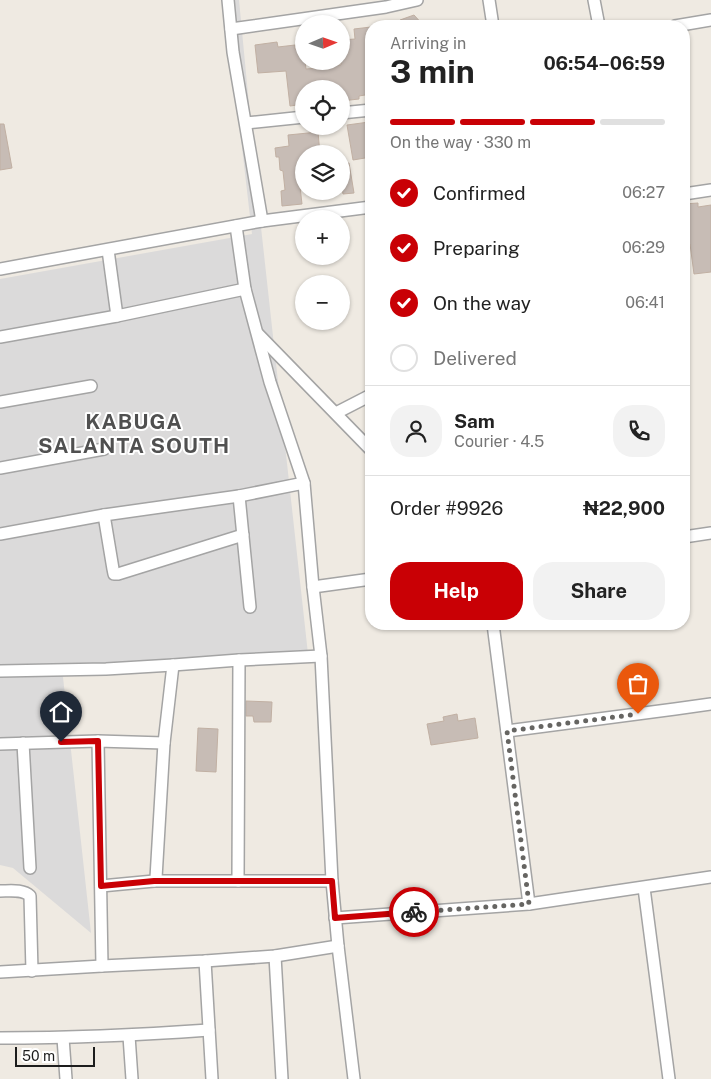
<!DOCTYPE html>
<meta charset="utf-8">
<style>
:root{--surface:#fff;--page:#f2f2f2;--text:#222;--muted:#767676;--line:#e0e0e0;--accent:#c90005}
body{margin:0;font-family:"Public Sans",sans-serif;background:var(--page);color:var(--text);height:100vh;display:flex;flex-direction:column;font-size:19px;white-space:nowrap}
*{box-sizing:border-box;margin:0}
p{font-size:16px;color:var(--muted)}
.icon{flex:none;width:28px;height:28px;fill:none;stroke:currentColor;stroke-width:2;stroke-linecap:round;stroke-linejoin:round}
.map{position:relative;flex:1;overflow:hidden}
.details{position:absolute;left:365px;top:20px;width:325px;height:610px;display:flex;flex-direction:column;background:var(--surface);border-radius:20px;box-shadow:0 1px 4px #0004}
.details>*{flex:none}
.needle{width:32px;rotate:88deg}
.buttons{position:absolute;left:295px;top:15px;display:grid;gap:10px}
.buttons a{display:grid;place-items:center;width:55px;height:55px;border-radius:50%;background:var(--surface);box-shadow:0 1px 4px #0004;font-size:25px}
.scale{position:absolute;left:15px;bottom:12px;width:80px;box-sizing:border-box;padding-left:5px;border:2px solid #1d1d1d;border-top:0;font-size:14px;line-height:18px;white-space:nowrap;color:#1d1d1d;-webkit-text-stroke:4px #fff;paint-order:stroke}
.pin{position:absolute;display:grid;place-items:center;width:42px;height:42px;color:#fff;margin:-51px -21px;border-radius:50% 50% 50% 0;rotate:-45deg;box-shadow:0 0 5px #0007}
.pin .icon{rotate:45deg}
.courier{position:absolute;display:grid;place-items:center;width:50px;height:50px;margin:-25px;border:4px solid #c90005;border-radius:50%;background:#fff;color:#222;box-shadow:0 1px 6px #0007}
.summary em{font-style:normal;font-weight:700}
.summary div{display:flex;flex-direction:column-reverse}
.summary{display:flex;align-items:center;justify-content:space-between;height:85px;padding:0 25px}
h1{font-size:32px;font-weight:700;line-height:38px}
.bar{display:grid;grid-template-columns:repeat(4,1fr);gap:8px 5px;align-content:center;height:60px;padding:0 25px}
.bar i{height:6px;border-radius:4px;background:var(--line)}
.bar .on{background:var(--accent)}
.bar p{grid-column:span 4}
.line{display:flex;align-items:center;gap:12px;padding:0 25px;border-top:1px solid var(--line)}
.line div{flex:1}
.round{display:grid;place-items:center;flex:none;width:52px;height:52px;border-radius:20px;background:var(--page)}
ol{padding:0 25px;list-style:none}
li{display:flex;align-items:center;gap:15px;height:55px}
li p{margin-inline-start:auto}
li .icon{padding:5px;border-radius:50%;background:var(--accent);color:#fff;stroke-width:4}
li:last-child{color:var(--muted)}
li i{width:28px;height:28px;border:2px solid var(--line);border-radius:50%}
.primary-button{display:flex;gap:10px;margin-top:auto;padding:10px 25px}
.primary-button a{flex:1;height:58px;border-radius:20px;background:var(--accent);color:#fff;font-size:20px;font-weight:700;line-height:58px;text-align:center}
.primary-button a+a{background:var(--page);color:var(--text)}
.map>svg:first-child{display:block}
</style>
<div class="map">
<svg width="711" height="1079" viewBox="0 0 711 1079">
<rect width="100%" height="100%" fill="#efeae2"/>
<path fill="#dbdada" d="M 225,0 L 239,0 L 259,209 L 308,654 L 62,668 L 91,933 L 13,868 L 0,865 L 0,279 L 252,234 Z"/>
<g fill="#c7bcb5" stroke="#c1b0a3">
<path d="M 414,15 L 424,26 L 406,26 L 400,20 Z"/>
<path d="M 371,27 L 371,94 L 359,96 L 359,99 L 341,101 L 341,89 L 304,89 L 304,104 L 290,106 L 286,71 L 258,73 L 255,45 L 277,42 L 278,47 L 295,45 L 295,49 L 303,48 L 304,61 L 305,61 L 306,69 L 334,67 L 334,65 L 341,65 L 341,40 L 355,39 L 354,29 Z"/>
<path d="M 369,122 L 371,139 L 371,157 L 353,160 L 347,125 Z"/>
<path d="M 0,124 L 4,124 L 12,168 L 0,170 Z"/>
<path d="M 318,132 L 320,154 L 304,154 L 304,178 L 299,178 L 302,204 L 282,206 L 281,191 L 285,190 L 283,171 L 280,170 L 279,157 L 276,157 L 275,148 L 289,146 L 288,135 Z"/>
<path d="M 349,163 L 354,193 L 343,194 L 341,182 L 341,164 Z"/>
<path d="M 698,203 L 698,207 L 711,205 L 711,272 L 694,274 L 690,244 L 688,244 L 684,204 Z"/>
<path d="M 246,701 L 272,702 L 271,722 L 254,722 L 253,716 L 246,716 Z"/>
<path d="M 457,714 L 458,721 L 475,718 L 478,738 L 431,745 L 427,724 L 444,721 L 443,717 Z"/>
<path d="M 198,728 L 218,729 L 216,772 L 196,771 Z"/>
</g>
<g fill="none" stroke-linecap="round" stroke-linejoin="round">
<defs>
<g id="minor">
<path d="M 228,0 L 233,52 L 262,221"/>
<path d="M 489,0 L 493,26"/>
<path d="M 594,0 L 599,26"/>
<path d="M 675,26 L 711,20"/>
<path d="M 231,29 L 386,7 L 417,0"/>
<path d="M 341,113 L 371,110"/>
<path d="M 246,123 L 304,117"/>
<path d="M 684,194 L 711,190"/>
<path d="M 236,226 L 245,289 L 270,382 L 304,483 L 313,587 L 321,656 L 332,881 L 338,946 L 354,1079"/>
<path d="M 108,250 L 117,316"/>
<path d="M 0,269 L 262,221 L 371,207"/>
<path d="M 258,334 L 371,450"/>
<path d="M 0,337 L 117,316 L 245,289"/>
<path d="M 0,402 L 91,386"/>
<path d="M 336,413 L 371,395"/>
<path d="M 0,468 L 104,449"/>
<path d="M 239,496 L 250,607"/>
<path d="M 104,515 L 113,569 L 114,574 L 118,574 L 243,535"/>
<path d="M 0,534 L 104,515 L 239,496 L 304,483"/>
<path d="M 684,537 L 711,533"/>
<path d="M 313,587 L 371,579"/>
<path d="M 493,624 L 529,904"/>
<path d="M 0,671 L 106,669 L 173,665 L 239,660 L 321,656"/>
<path d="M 507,731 L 675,709 L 711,704"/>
<path d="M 98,741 L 102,966"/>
<path d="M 23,743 L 30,868"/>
<path d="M 0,744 L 98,741 L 164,743"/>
<path d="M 154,881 L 156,878 L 164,743 L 173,665"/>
<path d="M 238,881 L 239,660"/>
<path d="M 101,886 L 154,881 L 332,881"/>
<path d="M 644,888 L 669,1079"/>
<path d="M 0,891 C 10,891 23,889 30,896 L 32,971"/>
<path d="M 335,918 L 529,904 L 711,877"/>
<path d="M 275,956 L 282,1079"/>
<path d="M 205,961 L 212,1079"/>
<path d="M 0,972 L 102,966 L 205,961 L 275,956 L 338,946"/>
<path d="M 129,1036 L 132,1079"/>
<path d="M 0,1038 C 70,1038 139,1035 209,1030"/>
<path d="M 63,1038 L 66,1079"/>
</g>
</defs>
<use href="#minor" stroke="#a4a4a4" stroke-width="14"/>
<use href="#minor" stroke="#fff" stroke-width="11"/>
</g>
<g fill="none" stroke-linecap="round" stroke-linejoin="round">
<path stroke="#666562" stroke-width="5" stroke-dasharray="0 9" d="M 414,912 L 529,904 L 507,731 L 638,714"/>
<path stroke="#c90005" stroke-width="6" d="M 61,742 L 98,741 L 101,886 L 154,881 L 332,881 L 335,918 L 414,912"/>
</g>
<g text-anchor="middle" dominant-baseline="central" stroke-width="4" stroke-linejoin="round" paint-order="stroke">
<g font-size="21" font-weight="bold" letter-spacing="1" fill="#505050" stroke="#fff">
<text x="134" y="421">KABUGA<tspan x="134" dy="24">SALANTA SOUTH</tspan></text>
</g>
</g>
</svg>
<div class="buttons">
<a><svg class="needle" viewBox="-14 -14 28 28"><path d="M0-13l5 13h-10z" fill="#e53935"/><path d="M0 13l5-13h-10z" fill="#767676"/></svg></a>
<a><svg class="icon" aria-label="locate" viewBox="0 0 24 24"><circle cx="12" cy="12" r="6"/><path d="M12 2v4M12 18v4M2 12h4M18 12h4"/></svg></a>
<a><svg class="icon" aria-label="layers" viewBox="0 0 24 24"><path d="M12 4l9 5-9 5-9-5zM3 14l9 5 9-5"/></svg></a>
<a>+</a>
<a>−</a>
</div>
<div class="scale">50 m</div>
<div class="pin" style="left:638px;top:714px;background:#ea580c"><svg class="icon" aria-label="bag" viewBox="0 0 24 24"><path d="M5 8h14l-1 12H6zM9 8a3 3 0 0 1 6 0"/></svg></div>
<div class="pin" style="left:61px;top:742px;background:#1f2937"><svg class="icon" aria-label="home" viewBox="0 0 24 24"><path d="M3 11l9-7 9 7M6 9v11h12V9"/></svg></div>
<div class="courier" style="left:414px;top:912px"><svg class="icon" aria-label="bike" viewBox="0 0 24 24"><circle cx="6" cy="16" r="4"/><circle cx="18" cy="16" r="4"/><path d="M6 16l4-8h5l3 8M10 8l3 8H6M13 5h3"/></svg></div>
<section class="details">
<div class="summary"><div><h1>3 min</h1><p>Arriving in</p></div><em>06:54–06:59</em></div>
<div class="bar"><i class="on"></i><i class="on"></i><i class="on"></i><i></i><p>On the way · 330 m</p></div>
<ol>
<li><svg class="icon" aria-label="check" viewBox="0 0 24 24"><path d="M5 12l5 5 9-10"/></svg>Confirmed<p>06:27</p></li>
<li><svg class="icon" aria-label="check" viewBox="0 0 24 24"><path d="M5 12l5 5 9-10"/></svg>Preparing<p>06:29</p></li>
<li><svg class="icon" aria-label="check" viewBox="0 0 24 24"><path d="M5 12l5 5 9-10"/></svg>On the way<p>06:41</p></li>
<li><i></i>Delivered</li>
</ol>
<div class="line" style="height:90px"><a class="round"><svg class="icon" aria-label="person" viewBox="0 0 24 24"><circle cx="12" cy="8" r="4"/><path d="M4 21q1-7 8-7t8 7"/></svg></a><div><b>Sam</b><p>Courier · 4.5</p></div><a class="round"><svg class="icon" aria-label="phone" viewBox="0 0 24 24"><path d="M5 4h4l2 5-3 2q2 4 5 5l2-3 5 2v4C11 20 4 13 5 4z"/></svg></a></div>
<div class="line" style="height:65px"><div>Order #9926</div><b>₦22,900</b></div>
<div class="primary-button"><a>Help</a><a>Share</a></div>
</section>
</div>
